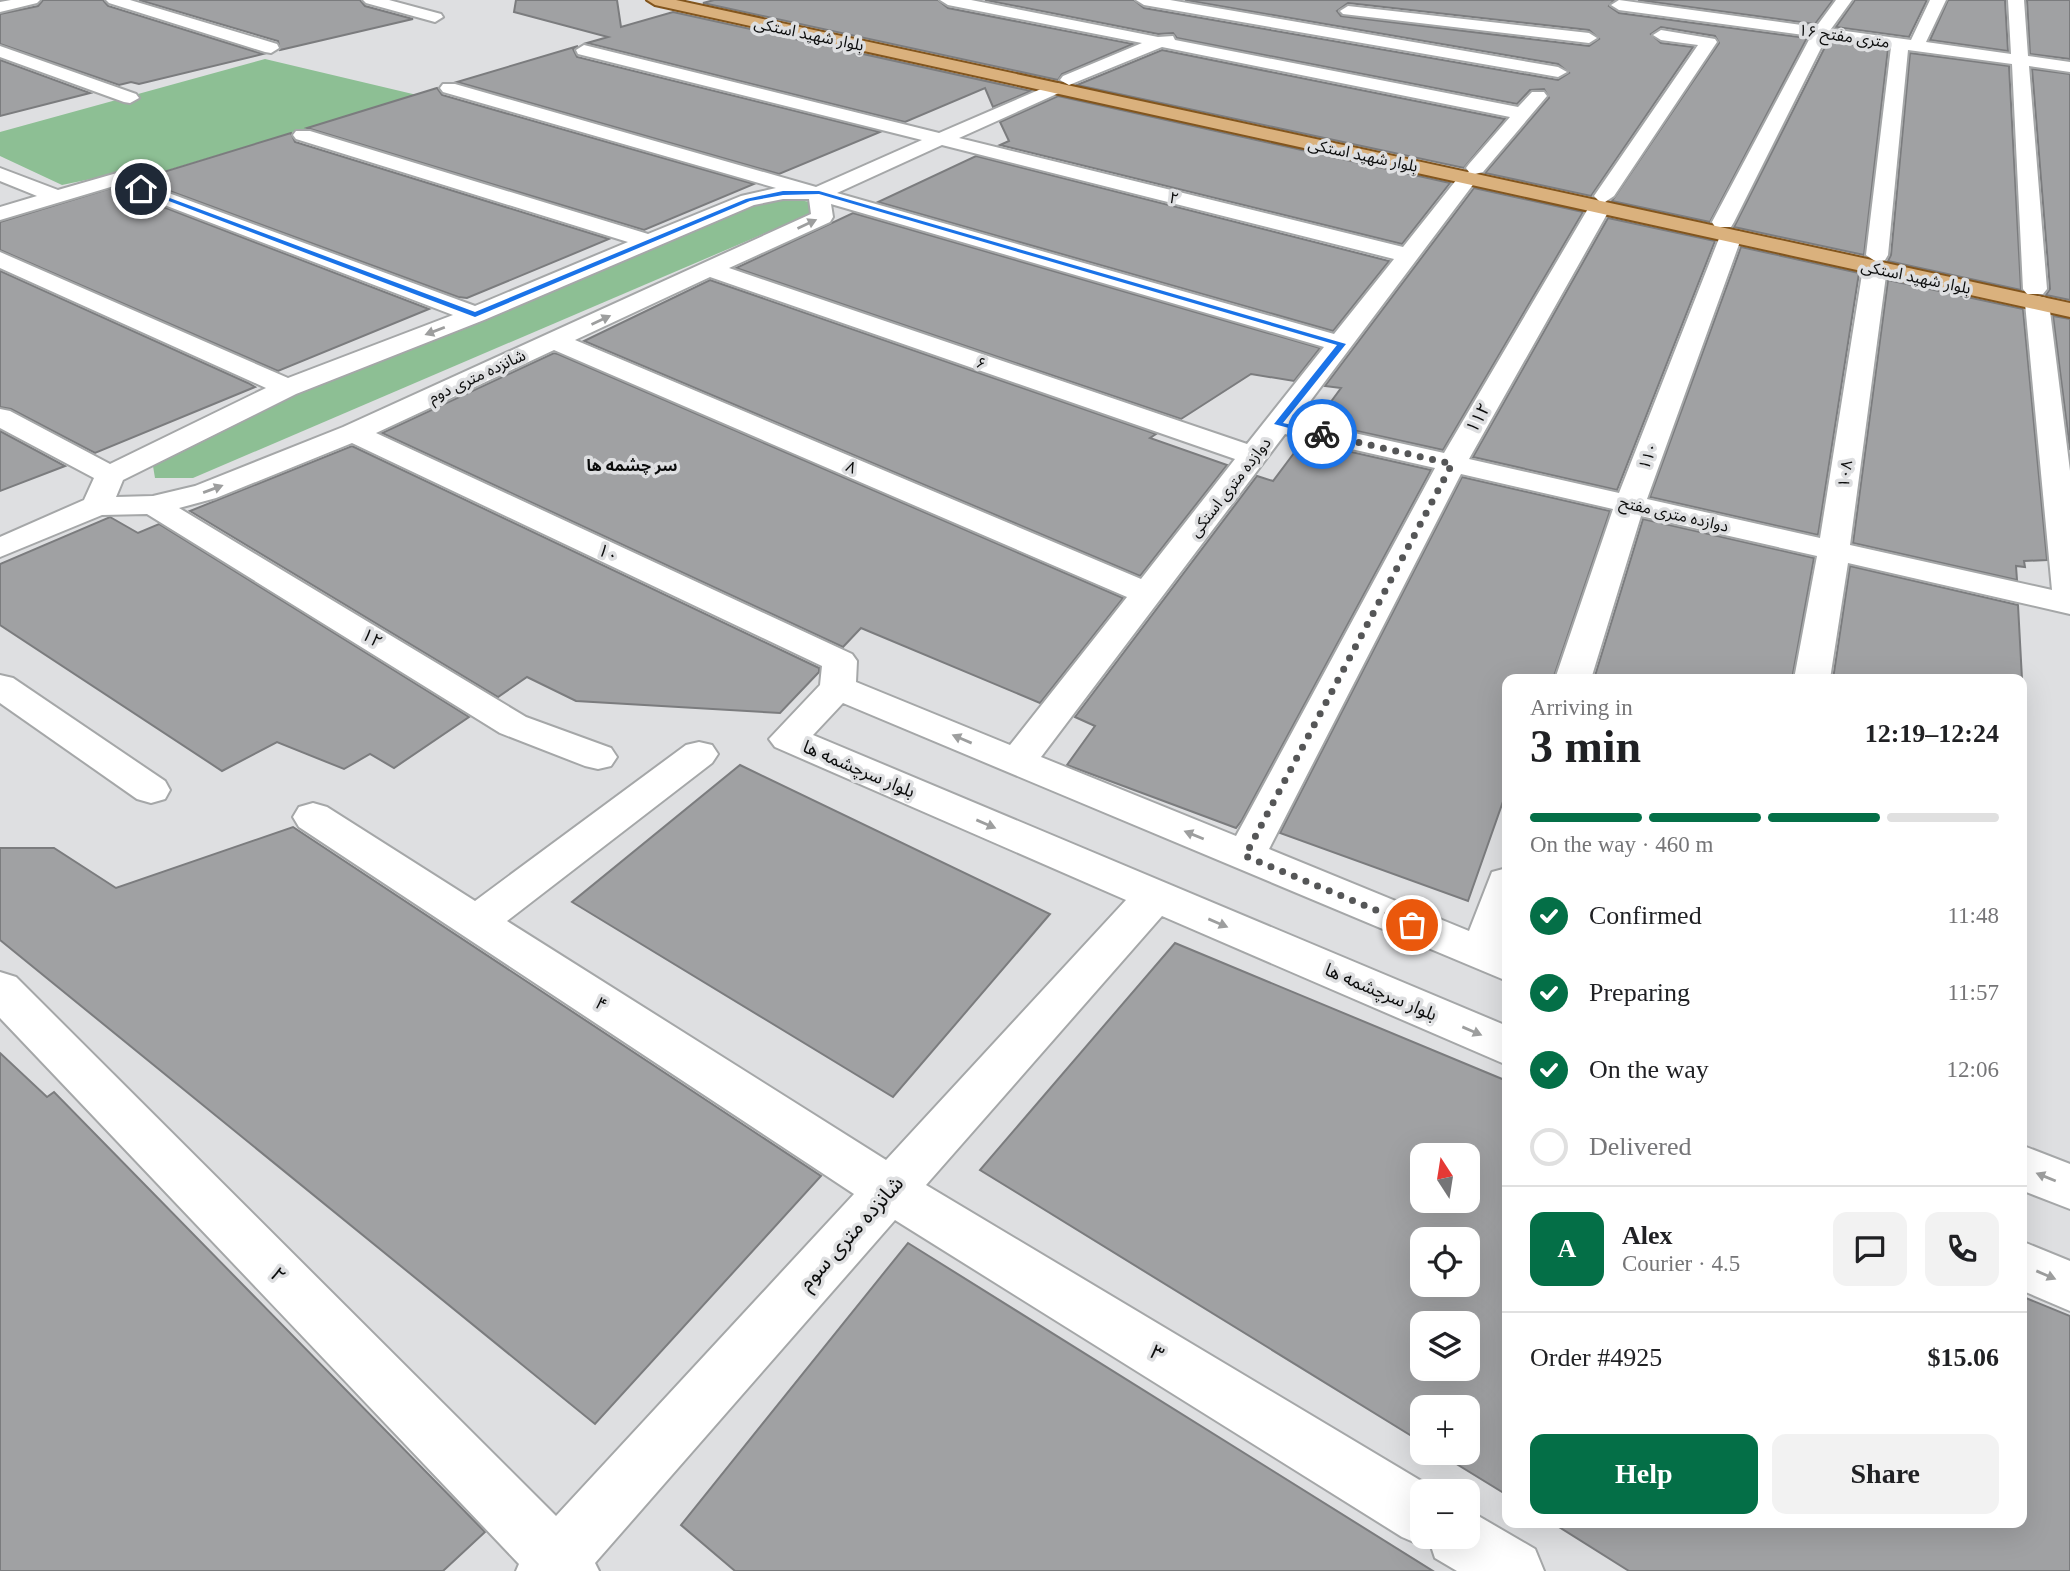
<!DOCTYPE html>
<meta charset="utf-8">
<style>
:root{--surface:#fff;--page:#f2f2f2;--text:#202124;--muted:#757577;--line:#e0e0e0;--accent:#046f47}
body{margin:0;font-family:"Times New Roman","Noto Sans Arabic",serif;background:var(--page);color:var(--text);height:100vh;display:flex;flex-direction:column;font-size:26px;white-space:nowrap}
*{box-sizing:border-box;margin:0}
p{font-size:23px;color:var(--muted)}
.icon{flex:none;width:38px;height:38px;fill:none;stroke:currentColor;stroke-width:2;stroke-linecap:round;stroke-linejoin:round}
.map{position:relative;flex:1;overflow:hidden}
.drawer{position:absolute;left:1502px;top:674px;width:525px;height:854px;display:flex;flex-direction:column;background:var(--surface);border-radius:14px;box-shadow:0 7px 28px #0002}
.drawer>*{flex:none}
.needle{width:46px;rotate:348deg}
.controls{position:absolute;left:1410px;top:1143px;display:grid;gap:14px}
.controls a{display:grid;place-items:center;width:70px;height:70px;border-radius:14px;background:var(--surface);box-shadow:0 7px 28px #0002;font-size:35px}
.pin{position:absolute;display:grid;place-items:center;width:60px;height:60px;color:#fff;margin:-30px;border:4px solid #fff;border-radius:50%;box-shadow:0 2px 7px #0007}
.courier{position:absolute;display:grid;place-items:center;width:70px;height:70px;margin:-35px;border:5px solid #1a73e8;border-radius:50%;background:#fff;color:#222;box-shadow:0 2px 9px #0007}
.overview em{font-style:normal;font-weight:800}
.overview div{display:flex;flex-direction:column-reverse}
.overview{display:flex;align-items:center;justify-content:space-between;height:119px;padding:0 28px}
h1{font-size:46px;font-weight:800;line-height:52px}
.bar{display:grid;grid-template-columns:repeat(4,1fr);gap:10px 7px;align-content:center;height:84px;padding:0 28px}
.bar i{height:9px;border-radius:5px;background:var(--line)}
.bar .selected{background:var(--accent)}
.bar p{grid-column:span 4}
.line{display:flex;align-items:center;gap:18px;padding:0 28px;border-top:2px solid var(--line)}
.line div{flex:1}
.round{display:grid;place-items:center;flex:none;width:74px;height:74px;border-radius:14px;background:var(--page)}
ol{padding:0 28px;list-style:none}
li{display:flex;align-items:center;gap:21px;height:77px}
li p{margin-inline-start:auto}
li .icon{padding:7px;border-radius:50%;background:var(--accent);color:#fff;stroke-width:4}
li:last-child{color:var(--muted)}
li i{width:38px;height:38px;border:4px solid var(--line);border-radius:50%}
.cta{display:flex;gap:14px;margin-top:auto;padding:14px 28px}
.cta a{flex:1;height:80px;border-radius:14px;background:var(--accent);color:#fff;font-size:28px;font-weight:800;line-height:80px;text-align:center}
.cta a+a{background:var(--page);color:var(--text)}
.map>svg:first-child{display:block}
</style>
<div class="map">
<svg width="2070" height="1571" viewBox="0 0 2070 1571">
<rect width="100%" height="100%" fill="#dedfe1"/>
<g fill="#8dbf94">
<path d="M 265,59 L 417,95 L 145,177 L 120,173 L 62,185 L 0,156 L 0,132 Z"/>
<path d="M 772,195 L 810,202 L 810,214 L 193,478 L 155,478 L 150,448 Z"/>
</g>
<g fill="#a0a1a3" stroke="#7b7c7e" stroke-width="2" fill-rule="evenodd">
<path d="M 43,0 L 103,0 L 108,6 L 263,54 L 139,84 L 131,82 L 119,85 L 0,44 L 0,14 L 38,6 Z"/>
<path d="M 139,0 L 360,0 L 365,6 L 413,19 L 280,50 L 278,41 Z"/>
<path d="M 516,0 L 617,0 L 621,27 L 673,12 L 1031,91 L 993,107 L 985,88 L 905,122 L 587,43 L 608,37 L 514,12 Z"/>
<path d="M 714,0 L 938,0 L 948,8 L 1133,44 L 1062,74 L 1058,80 L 703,3 Z"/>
<path d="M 985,0 L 1134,0 L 1144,8 L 1558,80 L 1569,73 L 1558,64 L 1185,0 L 1614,0 L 1609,6 L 1619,13 L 1807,38 L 1710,222 L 1612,201 L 1719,43 L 1715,36 L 1661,27 L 1651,34 L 1661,43 L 1693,47 L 1591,196 L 1485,173 L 1549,98 L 1544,89 L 1530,90 L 1517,104 L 1177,38 L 1173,33 L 1158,34 ZM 1348,3 L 1589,30 L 1599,39 L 1589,46 L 1341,16 L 1337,11 Z"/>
<path d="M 1638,0 L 1833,0 L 1815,24 Z"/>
<path d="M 1855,0 L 1927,0 L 1909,37 L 1836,27 Z"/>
<path d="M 1948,0 L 2005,0 L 2008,51 L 1930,40 Z"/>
<path d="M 2027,0 L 2070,0 L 2070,59 L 2030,54 Z"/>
<path d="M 1828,41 L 1888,49 L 1864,255 L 1734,227 Z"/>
<path d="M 578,46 L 573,49 L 577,57 L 880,132 L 779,174 L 457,82 Z"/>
<path d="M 1162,50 L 1505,119 L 1464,168 L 1077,85 Z"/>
<path d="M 1910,53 L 2009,66 L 2021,290 L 1888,261 L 1891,255 Z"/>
<path d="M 0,60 L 90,93 L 0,116 Z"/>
<path d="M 2032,69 L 2070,74 L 2070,300 L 2046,295 L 2050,289 Z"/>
<path d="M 437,88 L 442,95 L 754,184 L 644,230 L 307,128 Z"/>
<path d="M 1058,96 L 1450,183 L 1402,244 L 1000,145 L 1009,141 L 1000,122 Z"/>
<path d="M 291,133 L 295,142 L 609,239 L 467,298 L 458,297 L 148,183 L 131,183 L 127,189 L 132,195 L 429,309 L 278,371 L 0,250 L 0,222 Z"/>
<path d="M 976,156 L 1389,261 L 1333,331 L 878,202 Z"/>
<path d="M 1474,188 L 1583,212 L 1443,450 L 1316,422 L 1341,388 L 1325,386 Z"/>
<path d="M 853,213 L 1320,348 L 1294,381 L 1251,374 L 1181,419 L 736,268 Z"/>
<path d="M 1608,218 L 1715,241 L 1617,490 L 1473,457 Z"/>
<path d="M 1741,247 L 1859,273 L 1818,535 L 1650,497 Z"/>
<path d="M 0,271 L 248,383 L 255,387 L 95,453 L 11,409 L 0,407 Z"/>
<path d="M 710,280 L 1156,434 L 1150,438 L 1227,465 L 1140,576 L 584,341 Z"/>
<path d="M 1888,280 L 2023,309 L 2047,560 L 2024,561 L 2025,567 L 2016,566 L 2017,580 L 1853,543 Z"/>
<path d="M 2053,316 L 2070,319 L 2070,450 Z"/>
<path d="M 554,353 L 558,354 L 1123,598 L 1040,703 L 861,628 L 843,647 L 382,433 Z"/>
<path d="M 0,431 L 65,466 L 0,491 Z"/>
<path d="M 1303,441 L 1431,470 L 1242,820 L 1236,828 L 1067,765 L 1095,726 L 1075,717 L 1257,476 L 1273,481 Z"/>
<path d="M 352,446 L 819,668 L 819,672 L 780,713 L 576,701 L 527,677 L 498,697 L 190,511 Z"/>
<path d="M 1462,477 L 1610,511 L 1553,679 L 1507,679 L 1507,790 L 1468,901 L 1280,833 Z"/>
<path d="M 110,517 L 138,533 L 159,524 L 469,717 L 394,768 L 370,754 L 344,769 L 277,742 L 222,771 L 0,625 L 0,564 Z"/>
<path d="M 1643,519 L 1814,558 L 1792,679 L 1594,679 Z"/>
<path d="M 1850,566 L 2018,605 L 2022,679 L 1833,679 Z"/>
<path d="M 740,765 L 1050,914 L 893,1097 L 572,902 Z"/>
<path d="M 293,827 L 821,1176 L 595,1424 L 0,940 L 0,848 L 54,848 L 116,888 Z"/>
<path d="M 1175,943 L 1507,1081 L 1507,1495 L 1437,1452 L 1468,1452 L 1468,1407 L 1423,1407 L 1423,1443 L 980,1170 ZM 1423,1155 L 1468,1155 L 1468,1200 L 1423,1200 ZM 1423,1239 L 1468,1239 L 1468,1284 L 1423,1284 ZM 1423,1323 L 1468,1323 L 1468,1368 L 1423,1368 Z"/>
<path d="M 0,1053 L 47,1097 L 54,1092 L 485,1532 L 443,1571 L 0,1571 Z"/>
<path d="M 908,1243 L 1433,1571 L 735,1571 L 681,1525 Z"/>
<path d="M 2021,1296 L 2070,1316 L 2070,1571 L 1629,1571 L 1551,1522 L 2021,1522 Z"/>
</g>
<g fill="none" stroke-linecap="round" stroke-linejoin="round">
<defs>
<g id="minor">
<path d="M 11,0 L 40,0 L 37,3 L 0,12 L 0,2 Z"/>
<path d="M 106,0 L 130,0 L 277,44 L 279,48 L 271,53 L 265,52 L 109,3 Z"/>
<path d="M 363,0 L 389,0 L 441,14 L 443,17 L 435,22 L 366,3 Z"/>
<path d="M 940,0 L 971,0 L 1158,37 L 1173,36 L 1175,40 L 1518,107 L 1532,92 L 1544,92 L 1547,96 L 1483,172 L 1475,174 L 1478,178 L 1296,420 L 1444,453 L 1589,207 L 1599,201 L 1594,196 L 1698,45 L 1661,40 L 1653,35 L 1661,30 L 1715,39 L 1717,42 L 1614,196 L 1605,202 L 1611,207 L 1469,459 L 1619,493 L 1720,236 L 1723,231 L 1739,231 L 1742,236 L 1647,499 L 1820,538 L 1863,268 L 1867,263 L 1875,261 L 1866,255 L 1891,47 L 1826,38 L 1734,222 L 1731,227 L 1715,227 L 1712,222 L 1811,36 L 1619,10 L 1611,5 L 1619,0 L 1816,27 L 1836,0 L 1852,0 L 1831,29 L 1911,40 L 1930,0 L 1946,0 L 1926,42 L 2011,54 L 2008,0 L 2024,0 L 2028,56 L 2070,62 L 2070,72 L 2029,66 L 2047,289 L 2043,294 L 2027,294 L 2023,289 L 2012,64 L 1908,50 L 1888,255 L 1885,260 L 1877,262 L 1887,268 L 1850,545 L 2052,590 L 2025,303 L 2028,298 L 2037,296 L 2046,298 L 2049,303 L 2070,471 L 2070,614 L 1848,563 L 1830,679 L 1794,679 L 1817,556 L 1641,516 L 1591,679 L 1555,679 L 1613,509 L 1461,474 L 1269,849 L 1469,931 L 1492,872 L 1507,868 L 1507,981 L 843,703 L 813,735 L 1507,1026 L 1507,1065 L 1162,916 L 926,1185 L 1438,1491 L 1423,1491 L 1423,1536 L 1468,1536 L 1468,1510 L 1535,1549 L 1544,1571 L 1457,1571 L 1435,1558 L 1430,1543 L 1423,1546 L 1402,1537 L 895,1220 L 595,1563 L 599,1571 L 516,1571 L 519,1564 L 0,1018 L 0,972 L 16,977 L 556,1516 L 854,1194 L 299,827 L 293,817 L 299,807 L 313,803 L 327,807 L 475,901 L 686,745 L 699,742 L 712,745 L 718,754 L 712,763 L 507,921 L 886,1160 L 1126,900 L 775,747 L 769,739 L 820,685 L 822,666 L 352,443 L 216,498 L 179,508 L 526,717 L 611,748 L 617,757 L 611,766 L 598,769 L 585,766 L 500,733 L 147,514 L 102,515 L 0,557 L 0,537 L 84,500 L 94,478 L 0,428 L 0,409 L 10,411 L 110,464 L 266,388 L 0,268 L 0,252 L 288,378 L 453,315 L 133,193 L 130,189 L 133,185 L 147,185 L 475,306 L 628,242 L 296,139 L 293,135 L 296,131 L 310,131 L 648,234 L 741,196 L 776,188 L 443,92 L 440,88 L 443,84 L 455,84 L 816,187 L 922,140 L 578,54 L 576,50 L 584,45 L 939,133 L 1055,83 L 1061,84 L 1064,88 L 1061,92 L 959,138 L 1403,247 L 1461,174 L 1469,172 L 1466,168 L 1469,164 L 1510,117 L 1162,47 L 1069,85 L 1060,80 L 1063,76 L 1142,43 L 948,5 ZM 942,145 L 1394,259 L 1334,334 L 837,193 ZM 783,199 L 809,199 L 811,214 L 343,427 L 195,486 L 153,496 L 116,497 L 123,480 L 296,394 L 484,320 L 754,205 ZM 831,204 L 1324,347 L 1247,444 L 729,268 L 830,222 L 833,217 ZM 710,277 L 1235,459 L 1141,579 L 575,340 ZM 554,350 L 1127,597 L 1010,745 L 856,682 L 857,661 L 852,654 L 376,433 ZM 1285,434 L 1435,468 L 1236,836 L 1041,757 Z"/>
<path d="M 1136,0 L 1170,0 L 1558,67 L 1567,72 L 1558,77 L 1144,5 Z"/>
<path d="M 1348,6 L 1589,33 L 1597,38 L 1589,43 L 1343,14 L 1340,11 Z"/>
<path d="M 0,46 L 136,94 L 139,98 L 130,103 L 124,102 L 0,57 Z"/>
<path d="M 0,168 L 58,190 L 117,173 L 124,175 L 127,179 L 124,183 L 0,220 L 0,207 L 37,196 L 0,181 Z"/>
<path d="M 0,675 L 13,678 L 165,781 L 170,790 L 165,799 L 151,803 L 137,799 L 0,703 Z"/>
<path d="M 2021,1145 L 2070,1164 L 2070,1209 L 2021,1190 Z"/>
<path d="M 2021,1241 L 2070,1261 L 2070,1311 L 2021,1290 Z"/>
</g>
<path id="major" d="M 647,0 L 676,0 L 2070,303 L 2070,317 L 655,5 Z"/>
</defs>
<use href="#minor" stroke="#a5a7a8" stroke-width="4"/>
<use href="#major" stroke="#82551d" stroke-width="4"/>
<use href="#minor" fill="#fff" fill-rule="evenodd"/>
<use href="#major" fill="#dab17d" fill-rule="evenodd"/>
</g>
<defs><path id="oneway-solid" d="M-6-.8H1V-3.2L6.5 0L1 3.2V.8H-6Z" transform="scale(1.75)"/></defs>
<g fill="#9d9e9e">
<use href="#oneway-solid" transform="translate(807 224) rotate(-25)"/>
<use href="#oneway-solid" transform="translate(601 320) rotate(-25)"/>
<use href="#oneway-solid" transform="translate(435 331) rotate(159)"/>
<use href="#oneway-solid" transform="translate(213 489) rotate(-20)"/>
<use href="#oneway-solid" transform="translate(962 739) rotate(-157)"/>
<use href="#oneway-solid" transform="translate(986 824) rotate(23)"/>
<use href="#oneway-solid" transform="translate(1194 835) rotate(-158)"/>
<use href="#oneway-solid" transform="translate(1218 923) rotate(23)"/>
<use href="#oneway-solid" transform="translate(1472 1031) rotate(23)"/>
<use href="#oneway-solid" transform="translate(2046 1177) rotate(-158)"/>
<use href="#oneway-solid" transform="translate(2046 1275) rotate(23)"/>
</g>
<path fill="#1a73e8" d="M 143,188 L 475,312 L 746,199 L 783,191 L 819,191 L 1346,344 L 1283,423 L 1325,432 L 1322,437 L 1274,424 L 1337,345 L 819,194 L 783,195 L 750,201 L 475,317 L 137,189 Z"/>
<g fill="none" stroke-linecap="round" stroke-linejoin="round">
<path stroke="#555657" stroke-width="7" stroke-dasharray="0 12.6" d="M 1322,434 L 1452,464 L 1245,856 L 1412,925"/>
</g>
<g text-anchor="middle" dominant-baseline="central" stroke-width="7" stroke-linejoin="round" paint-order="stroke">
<g font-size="16" fill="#0b0c0c" stroke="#dedfe1">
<text transform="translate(809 34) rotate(12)">بلوار شهید استکی</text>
<text transform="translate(1844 36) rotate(8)">۱۶ متری مفتح</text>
<text transform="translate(1363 155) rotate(12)">بلوار شهید استکی</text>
<text transform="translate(1174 198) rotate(14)">۲</text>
<text transform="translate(1916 277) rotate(12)">بلوار شهید استکی</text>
<text transform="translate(981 363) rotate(19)">۶</text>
<text transform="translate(477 376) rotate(-25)">شانزده متری دوم</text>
<text transform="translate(1648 456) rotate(-69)">۱۱۰</text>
<text transform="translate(851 467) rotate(23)">۸</text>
<text transform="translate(1845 474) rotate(-82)">۱۰۸</text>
<text transform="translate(1230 487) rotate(-52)">دوازده متری استکی</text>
<text transform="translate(1674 514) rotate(13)">دوازده متری مفتح</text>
</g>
<g font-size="16" font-weight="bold" fill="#0b0c0c" stroke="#dedfe1">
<text x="632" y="465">سر چشمه ها</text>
</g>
<g font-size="18" fill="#0b0c0c" stroke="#dedfe1">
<text transform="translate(1478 418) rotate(-60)">۱۱۲</text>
<text transform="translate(608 553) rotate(25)">۱۰</text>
<text transform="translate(372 638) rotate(31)">۱۲</text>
<text transform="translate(859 769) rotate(23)">بلوار سرچشمه ها</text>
<text transform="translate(1381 992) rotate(23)">بلوار سرچشمه ها</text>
<text transform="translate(601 1004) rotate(33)">۴</text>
</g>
<g font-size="21" fill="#0b0c0c" stroke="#dedfe1">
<text transform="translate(851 1233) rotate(-48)">شانزده متری سوم</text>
<text transform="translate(278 1275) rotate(46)">۲</text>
<text transform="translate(1157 1353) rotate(31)">۳</text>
</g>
</g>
</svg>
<div class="controls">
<a><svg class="needle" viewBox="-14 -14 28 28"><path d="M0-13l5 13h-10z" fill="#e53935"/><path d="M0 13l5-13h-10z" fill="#757577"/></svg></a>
<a><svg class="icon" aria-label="locate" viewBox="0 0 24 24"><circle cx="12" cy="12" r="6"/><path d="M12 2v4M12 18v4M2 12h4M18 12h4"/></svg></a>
<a><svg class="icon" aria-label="layers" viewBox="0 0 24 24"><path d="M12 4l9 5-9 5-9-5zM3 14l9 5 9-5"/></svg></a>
<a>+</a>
<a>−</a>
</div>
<div class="pin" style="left:1412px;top:925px;background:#ea580c"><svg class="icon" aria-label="bag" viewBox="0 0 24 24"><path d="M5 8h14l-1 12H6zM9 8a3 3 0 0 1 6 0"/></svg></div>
<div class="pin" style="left:141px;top:189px;background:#1f2937"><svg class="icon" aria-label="home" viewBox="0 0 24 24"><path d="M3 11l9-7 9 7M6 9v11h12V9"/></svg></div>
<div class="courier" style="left:1322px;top:434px"><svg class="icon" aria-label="bike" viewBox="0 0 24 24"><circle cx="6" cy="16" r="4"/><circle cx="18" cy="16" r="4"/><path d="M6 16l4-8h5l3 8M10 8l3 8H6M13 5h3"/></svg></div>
<section class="drawer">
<div class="overview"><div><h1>3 min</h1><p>Arriving in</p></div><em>12:19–12:24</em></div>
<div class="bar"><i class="selected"></i><i class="selected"></i><i class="selected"></i><i></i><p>On the way · 460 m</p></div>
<ol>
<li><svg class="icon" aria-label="check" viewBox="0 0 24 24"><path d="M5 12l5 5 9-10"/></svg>Confirmed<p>11:48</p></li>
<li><svg class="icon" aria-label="check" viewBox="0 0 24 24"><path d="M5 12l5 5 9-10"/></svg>Preparing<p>11:57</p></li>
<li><svg class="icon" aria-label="check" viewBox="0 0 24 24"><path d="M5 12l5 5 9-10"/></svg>On the way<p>12:06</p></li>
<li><i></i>Delivered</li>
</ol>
<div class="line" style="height:126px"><b class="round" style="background:var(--accent);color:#fff">A</b><div><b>Alex</b><p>Courier · 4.5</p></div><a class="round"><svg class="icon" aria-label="chat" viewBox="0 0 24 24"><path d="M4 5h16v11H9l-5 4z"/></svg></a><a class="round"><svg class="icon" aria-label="phone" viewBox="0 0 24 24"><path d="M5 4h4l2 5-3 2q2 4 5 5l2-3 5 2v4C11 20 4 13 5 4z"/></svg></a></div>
<div class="line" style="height:91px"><div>Order #4925</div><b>$15.06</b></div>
<div class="cta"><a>Help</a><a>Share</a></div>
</section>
</div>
